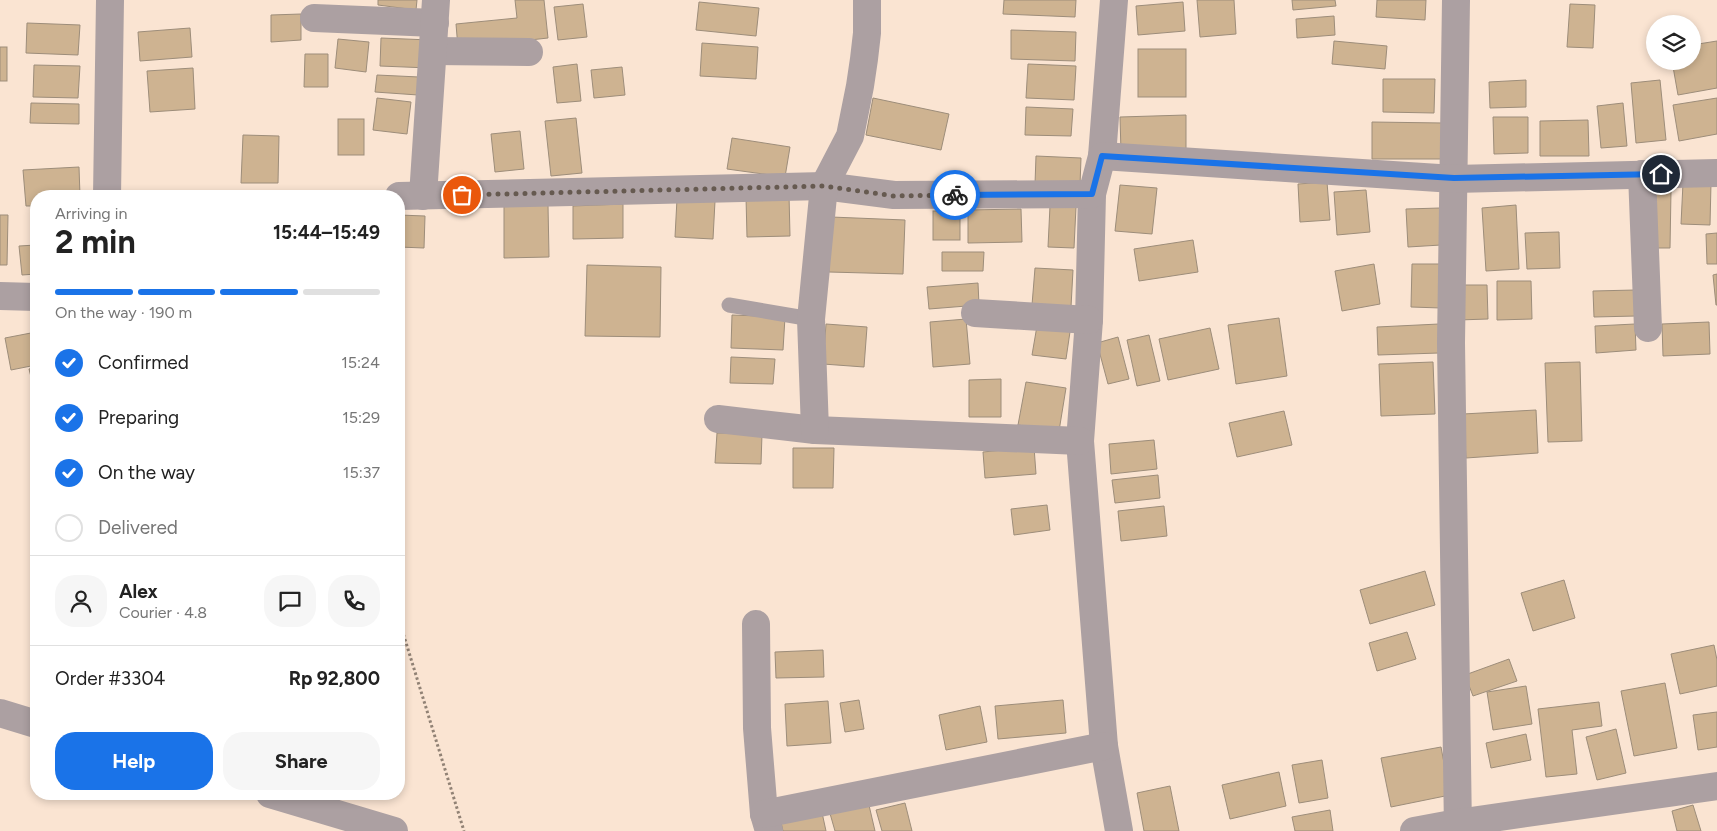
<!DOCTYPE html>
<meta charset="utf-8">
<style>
:root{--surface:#fff;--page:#f6f6f6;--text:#222;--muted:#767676;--line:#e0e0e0;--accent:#1a73e8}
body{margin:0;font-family:Figtree,sans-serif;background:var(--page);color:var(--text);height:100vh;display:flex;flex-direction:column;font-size:19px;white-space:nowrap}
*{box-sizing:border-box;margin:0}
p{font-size:16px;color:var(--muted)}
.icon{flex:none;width:28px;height:28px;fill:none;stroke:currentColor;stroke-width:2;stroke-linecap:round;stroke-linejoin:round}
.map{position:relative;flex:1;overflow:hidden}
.drawer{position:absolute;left:30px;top:190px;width:375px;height:610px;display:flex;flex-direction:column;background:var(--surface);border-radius:20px;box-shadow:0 2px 8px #0003}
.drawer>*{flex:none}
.tools{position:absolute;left:1646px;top:15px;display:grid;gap:10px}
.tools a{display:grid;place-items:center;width:55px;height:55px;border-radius:50%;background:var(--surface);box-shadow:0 2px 8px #0003;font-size:25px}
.pin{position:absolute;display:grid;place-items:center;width:42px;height:42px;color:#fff;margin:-21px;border:2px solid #fff;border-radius:50%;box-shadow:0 1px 5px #0007}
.courier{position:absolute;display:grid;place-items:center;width:50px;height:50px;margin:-25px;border:4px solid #1a73e8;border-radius:50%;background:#fff;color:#222;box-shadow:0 1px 6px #0007}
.headline em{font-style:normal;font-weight:700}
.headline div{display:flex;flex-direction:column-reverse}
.headline{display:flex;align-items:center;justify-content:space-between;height:85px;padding:0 25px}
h1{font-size:32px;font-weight:700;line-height:38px}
.bar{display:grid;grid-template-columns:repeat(4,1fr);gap:8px 5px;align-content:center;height:60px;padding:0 25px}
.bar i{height:6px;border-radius:4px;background:var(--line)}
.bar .selected{background:var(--accent)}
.bar p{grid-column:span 4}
.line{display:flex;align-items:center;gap:12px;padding:0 25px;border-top:1px solid var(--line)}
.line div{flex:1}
.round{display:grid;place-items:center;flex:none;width:52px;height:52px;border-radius:20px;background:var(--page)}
ol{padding:0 25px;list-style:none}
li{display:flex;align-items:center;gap:15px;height:55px}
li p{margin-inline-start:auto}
li .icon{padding:5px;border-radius:50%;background:var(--accent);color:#fff;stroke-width:4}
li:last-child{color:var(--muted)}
li i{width:28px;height:28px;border:2px solid var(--line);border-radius:50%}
.button{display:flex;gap:10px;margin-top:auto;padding:10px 25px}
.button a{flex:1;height:58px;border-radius:20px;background:var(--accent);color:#fff;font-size:20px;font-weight:700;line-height:58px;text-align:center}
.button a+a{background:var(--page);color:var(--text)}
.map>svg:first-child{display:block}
</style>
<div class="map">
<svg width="1717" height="831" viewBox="0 0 1717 831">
<rect width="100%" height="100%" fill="#fae4d2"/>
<g fill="#ceb391" stroke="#9d8d7a">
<path d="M 378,0 L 417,0 L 416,10 L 378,5 Z"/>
<path d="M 515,0 L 544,0 L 548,38 L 458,48 L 456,24 L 517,18 Z"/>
<path d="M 1004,0 L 1076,0 L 1075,17 L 1003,14 Z"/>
<path d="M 1197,0 L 1234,0 L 1236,34 L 1200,37 Z"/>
<path d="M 1292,0 L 1335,0 L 1336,6 L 1293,10 Z"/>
<path d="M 1377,0 L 1426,0 L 1425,20 L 1376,17 Z"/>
<path d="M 699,2 L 759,8 L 756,36 L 696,30 Z"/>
<path d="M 1183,2 L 1185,31 L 1138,35 L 1136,6 Z"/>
<path d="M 583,4 L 587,37 L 558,40 L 554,7 Z"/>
<path d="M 1570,4 L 1595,5 L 1593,48 L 1567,47 Z"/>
<path d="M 301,14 L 301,40 L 271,42 L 271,15 Z"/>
<path d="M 1334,16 L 1335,35 L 1297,38 L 1296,19 Z"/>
<path d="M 27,23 L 80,25 L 78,55 L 26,53 Z"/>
<path d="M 190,28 L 192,57 L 140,61 L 138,32 Z"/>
<path d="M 1011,30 L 1076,32 L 1075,61 L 1011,59 Z"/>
<path d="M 381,38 L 430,40 L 429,68 L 380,66 Z"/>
<path d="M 338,39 L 369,42 L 366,72 L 335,68 Z"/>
<path d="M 1334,41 L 1387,46 L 1385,69 L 1332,64 Z"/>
<path d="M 1717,41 L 1717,88 L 1678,95 L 1672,61 L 1692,61 L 1692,45 Z"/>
<path d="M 702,43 L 758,47 L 756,79 L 700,76 Z"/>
<rect x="0" y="47" width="7" height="34"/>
<rect x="1138" y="49" width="48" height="48"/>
<path d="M 305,54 L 328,54 L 328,87 L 304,87 Z"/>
<path d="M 577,64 L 581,101 L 557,103 L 553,67 Z"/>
<path d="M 1028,64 L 1076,66 L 1074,100 L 1026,98 Z"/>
<path d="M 34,65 L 80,66 L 78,98 L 33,97 Z"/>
<path d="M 622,67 L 625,95 L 594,98 L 591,70 Z"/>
<path d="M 193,68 L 195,109 L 150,112 L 147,71 Z"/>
<path d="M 377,75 L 419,77 L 418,95 L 375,92 Z"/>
<path d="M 1383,79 L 1435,79 L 1434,113 L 1383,112 Z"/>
<path d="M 1526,80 L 1526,107 L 1490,108 L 1489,82 Z"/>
<path d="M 1660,80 L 1666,140 L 1636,143 L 1631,83 Z"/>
<path d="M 377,98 L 411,102 L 407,134 L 373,130 Z"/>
<path d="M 873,98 L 949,114 L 941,150 L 866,135 Z"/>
<path d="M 1717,98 L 1717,134 L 1679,141 L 1673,105 Z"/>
<path d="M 31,103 L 79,104 L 79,124 L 30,123 Z"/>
<path d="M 1623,103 L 1627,146 L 1601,148 L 1597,106 Z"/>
<path d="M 1026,107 L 1073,109 L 1071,136 L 1025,135 Z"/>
<path d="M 1186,115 L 1186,150 L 1121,152 L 1120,117 Z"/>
<path d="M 1493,117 L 1528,117 L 1528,153 L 1494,154 Z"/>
<path d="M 576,118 L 582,173 L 551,176 L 545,121 Z"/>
<rect x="338" y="119" width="26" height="36"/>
<path d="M 1588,120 L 1589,156 L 1540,156 L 1540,121 Z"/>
<path d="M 1372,122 L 1443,123 L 1442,159 L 1372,159 Z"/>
<path d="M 520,131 L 524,169 L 495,172 L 491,134 Z"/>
<path d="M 243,135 L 279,136 L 278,183 L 241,183 Z"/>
<path d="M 732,138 L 790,147 L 785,177 L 727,169 Z"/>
<path d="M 1036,156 L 1081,158 L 1080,185 L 1035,184 Z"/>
<path d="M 79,167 L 80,196 L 36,196 L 36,206 L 26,206 L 23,170 Z"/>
<path d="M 1327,182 L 1330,220 L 1300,222 L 1298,184 Z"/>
<path d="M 1683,183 L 1711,183 L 1710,225 L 1681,224 Z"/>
<path d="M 1120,185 L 1157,188 L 1152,234 L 1115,231 Z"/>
<path d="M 1366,190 L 1370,232 L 1337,235 L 1334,192 Z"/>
<path d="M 1648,191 L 1671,191 L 1670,248 L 1647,248 Z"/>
<path d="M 789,195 L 790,236 L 747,237 L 746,197 Z"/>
<path d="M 677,199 L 715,201 L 713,239 L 675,237 Z"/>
<path d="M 623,204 L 623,238 L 573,239 L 573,206 Z"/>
<path d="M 548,205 L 549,257 L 504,258 L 504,206 Z"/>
<path d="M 1516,205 L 1519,269 L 1486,271 L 1482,208 Z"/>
<path d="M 1050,206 L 1076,207 L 1074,248 L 1048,247 Z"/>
<path d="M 1440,208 L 1441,245 L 1408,247 L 1406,209 Z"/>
<path d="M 1021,209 L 1022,242 L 968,243 L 968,210 Z"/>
<rect x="933" y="211" width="27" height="29"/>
<path d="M 0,215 L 8,215 L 7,265 L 0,265 Z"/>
<path d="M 399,215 L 425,216 L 424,248 L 399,247 Z"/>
<path d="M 831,217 L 905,220 L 903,274 L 829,272 Z"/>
<path d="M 1559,232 L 1560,268 L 1527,269 L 1525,233 Z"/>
<path d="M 1717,233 L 1717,264 L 1707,264 L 1706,234 Z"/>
<path d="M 1193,240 L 1198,272 L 1139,281 L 1134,249 Z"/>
<path d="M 36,245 L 36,274 L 22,275 L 19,246 Z"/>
<path d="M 942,252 L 984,252 L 983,271 L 942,271 Z"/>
<path d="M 1374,264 L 1380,304 L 1342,311 L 1335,271 Z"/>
<path d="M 1412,264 L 1442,264 L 1441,308 L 1411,307 Z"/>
<path d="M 587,265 L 661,267 L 660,337 L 585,336 Z"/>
<path d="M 1035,268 L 1073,270 L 1071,307 L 1032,305 Z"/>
<path d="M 1717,274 L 1717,305 L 1716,305 L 1713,275 Z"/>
<path d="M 1497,281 L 1531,281 L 1532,319 L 1497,320 Z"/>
<path d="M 978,283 L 979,305 L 929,309 L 927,287 Z"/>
<path d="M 1458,285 L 1487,285 L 1488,319 L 1458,320 Z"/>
<path d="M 1635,290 L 1636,316 L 1594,317 L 1593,291 Z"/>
<path d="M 732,315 L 785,317 L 783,350 L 731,348 Z"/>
<path d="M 1279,318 L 1287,376 L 1236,384 L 1228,325 Z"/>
<path d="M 966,319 L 970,364 L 933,367 L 930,322 Z"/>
<path d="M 1038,320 L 1071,325 L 1066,359 L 1032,355 Z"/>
<path d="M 1709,322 L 1710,354 L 1663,356 L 1662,324 Z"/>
<path d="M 826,324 L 867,327 L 864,367 L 823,364 Z"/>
<path d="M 1439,324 L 1439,353 L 1378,355 L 1377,327 Z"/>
<path d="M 1635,324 L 1636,350 L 1596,353 L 1595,326 Z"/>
<path d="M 1210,328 L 1219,369 L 1168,380 L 1159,339 Z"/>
<path d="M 36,332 L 36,365 L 11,370 L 5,338 Z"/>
<path d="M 1149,335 L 1160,381 L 1137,386 L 1127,340 Z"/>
<path d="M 1118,337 L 1129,379 L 1108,384 L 1097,343 Z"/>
<path d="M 731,357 L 775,359 L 773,384 L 730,383 Z"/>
<path d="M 1433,362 L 1435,414 L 1381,416 L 1379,364 Z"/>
<path d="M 1580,362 L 1582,441 L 1548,442 L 1545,363 Z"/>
<path d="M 36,367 L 36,397 L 29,369 Z"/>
<path d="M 1001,379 L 1001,417 L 969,417 L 969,380 Z"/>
<path d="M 1026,382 L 1066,388 L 1059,431 L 1018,425 Z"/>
<path d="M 1536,410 L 1538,453 L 1466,458 L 1463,414 Z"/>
<path d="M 1284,411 L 1292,445 L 1237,457 L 1229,423 Z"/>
<path d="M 717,433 L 762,434 L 761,464 L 715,463 Z"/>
<path d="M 1154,440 L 1157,469 L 1111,474 L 1109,444 Z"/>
<path d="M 1034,447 L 1036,474 L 985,478 L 983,452 Z"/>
<path d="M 793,448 L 834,448 L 833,488 L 793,488 Z"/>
<path d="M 1158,475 L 1160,498 L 1115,503 L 1112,480 Z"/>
<path d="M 1047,505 L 1050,530 L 1014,535 L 1011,509 Z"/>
<path d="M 1164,506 L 1167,536 L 1121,541 L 1118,511 Z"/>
<path d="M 1425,571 L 1435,605 L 1370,624 L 1360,590 Z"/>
<path d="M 1564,580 L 1575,618 L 1533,631 L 1521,593 Z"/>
<path d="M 1407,632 L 1416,659 L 1377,671 L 1369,643 Z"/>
<path d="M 1714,645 L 1717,660 L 1717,686 L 1680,694 L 1671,654 Z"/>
<path d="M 823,650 L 824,677 L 776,678 L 775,652 Z"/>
<path d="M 1509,659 L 1517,681 L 1473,696 L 1465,675 Z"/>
<path d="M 1665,683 L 1677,748 L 1634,756 L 1621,691 Z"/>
<path d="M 1526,686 L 1532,724 L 1493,730 L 1487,692 Z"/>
<path d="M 859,700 L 864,729 L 845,732 L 840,703 Z"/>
<path d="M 1063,700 L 1066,733 L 998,739 L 995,706 Z"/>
<path d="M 828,701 L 831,743 L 787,746 L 785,704 Z"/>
<path d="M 1599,702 L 1602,726 L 1572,730 L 1577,774 L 1546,777 L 1538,709 Z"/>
<path d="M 980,706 L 987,742 L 946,750 L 939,715 Z"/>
<path d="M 1717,712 L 1717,747 L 1698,750 L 1693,715 Z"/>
<path d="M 1616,729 L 1626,773 L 1597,780 L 1586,737 Z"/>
<path d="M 1526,734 L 1531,760 L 1491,768 L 1486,743 Z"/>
<path d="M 1441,747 L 1450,795 L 1391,807 L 1381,758 Z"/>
<path d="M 1322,760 L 1328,798 L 1299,803 L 1292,765 Z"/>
<path d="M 1279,772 L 1286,806 L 1230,819 L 1222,785 Z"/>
<path d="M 1170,786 L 1179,831 L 1144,831 L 1137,793 Z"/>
<path d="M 868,801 L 875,831 L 835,831 L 829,810 Z"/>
<path d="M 905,803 L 912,831 L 882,831 L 876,810 Z"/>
<path d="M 1693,805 L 1701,831 L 1677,831 L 1672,811 Z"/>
<path d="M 821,808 L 826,831 L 783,831 L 780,818 Z"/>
<path d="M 1330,810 L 1333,831 L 1295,831 L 1292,817 Z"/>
</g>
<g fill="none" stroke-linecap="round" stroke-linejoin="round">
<path stroke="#918275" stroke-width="3" stroke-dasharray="2.5 2.5" stroke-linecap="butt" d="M 399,620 L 464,831"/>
<path stroke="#aca0a2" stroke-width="15" d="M 729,305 L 811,319"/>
<g stroke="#aca0a2" stroke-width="28">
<path d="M 1114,0 L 1102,156 L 1092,194 L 1089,320 L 1080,441 L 1104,746 L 1119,831"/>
<path d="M 1456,0 L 1451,343 L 1458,831"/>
<path d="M 314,18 L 435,23"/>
<path d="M 433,51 L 529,52"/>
<path d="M 1102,156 L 1454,179 L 1717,173"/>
<path d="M 1642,174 L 1648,328"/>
<path d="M 107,196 L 110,0"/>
<path d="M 399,196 L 824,186 L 894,195 L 1092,194"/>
<path d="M 423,196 L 436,0"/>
<path d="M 0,296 L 36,297"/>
<path d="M 975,313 L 1089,320"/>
<path d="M 718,419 L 815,430 L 1080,441"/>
<path d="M 815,430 L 811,319 L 824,186 L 850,136 L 860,86 L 864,59 L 867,33 L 867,0"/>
<path d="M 756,624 L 757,728 L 764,814 L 769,831"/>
<path d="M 0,713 L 36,724"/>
<path d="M 270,794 L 394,831"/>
<path d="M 764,814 L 1104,746"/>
<path d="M 1414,831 L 1457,823 L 1717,786"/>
</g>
</g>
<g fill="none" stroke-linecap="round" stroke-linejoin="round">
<path stroke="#665a50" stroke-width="5" stroke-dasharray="0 9" d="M 462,195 L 824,186 L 894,196 L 955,195"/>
<path stroke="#1a73e8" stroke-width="6" d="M 955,195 L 1092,194 L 1102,156 L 1454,178 L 1661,174"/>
</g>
</svg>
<div class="tools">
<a><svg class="icon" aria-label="layers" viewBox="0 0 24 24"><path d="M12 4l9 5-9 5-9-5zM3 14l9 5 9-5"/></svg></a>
</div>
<div class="pin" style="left:462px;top:195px;background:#ea580c"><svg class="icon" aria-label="bag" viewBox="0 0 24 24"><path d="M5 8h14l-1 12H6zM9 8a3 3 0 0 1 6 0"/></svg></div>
<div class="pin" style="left:1661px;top:174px;background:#1f2937"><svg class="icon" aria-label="home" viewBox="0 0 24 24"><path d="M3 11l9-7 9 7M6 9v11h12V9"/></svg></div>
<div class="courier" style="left:955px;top:195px"><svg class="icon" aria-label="bike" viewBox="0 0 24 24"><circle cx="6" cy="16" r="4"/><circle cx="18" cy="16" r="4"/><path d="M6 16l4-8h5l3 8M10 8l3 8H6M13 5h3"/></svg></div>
<section class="drawer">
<div class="headline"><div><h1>2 min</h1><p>Arriving in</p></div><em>15:44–15:49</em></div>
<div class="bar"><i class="selected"></i><i class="selected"></i><i class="selected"></i><i></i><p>On the way · 190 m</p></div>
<ol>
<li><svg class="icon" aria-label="check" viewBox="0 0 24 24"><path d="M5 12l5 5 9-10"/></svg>Confirmed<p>15:24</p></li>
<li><svg class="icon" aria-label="check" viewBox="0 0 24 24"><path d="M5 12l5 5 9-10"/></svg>Preparing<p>15:29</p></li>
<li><svg class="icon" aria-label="check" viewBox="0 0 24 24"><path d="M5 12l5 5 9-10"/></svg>On the way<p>15:37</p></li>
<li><i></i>Delivered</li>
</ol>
<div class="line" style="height:90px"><a class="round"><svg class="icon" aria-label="person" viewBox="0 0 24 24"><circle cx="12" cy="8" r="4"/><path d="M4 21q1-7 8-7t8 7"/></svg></a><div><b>Alex</b><p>Courier · 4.8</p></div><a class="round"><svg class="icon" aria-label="chat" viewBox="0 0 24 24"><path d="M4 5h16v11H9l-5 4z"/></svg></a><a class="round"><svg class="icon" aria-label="phone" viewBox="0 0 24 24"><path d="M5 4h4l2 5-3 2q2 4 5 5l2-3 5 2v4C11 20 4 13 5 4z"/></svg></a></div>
<div class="line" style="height:65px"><div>Order #3304</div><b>Rp 92,800</b></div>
<div class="button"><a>Help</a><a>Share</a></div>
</section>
</div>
